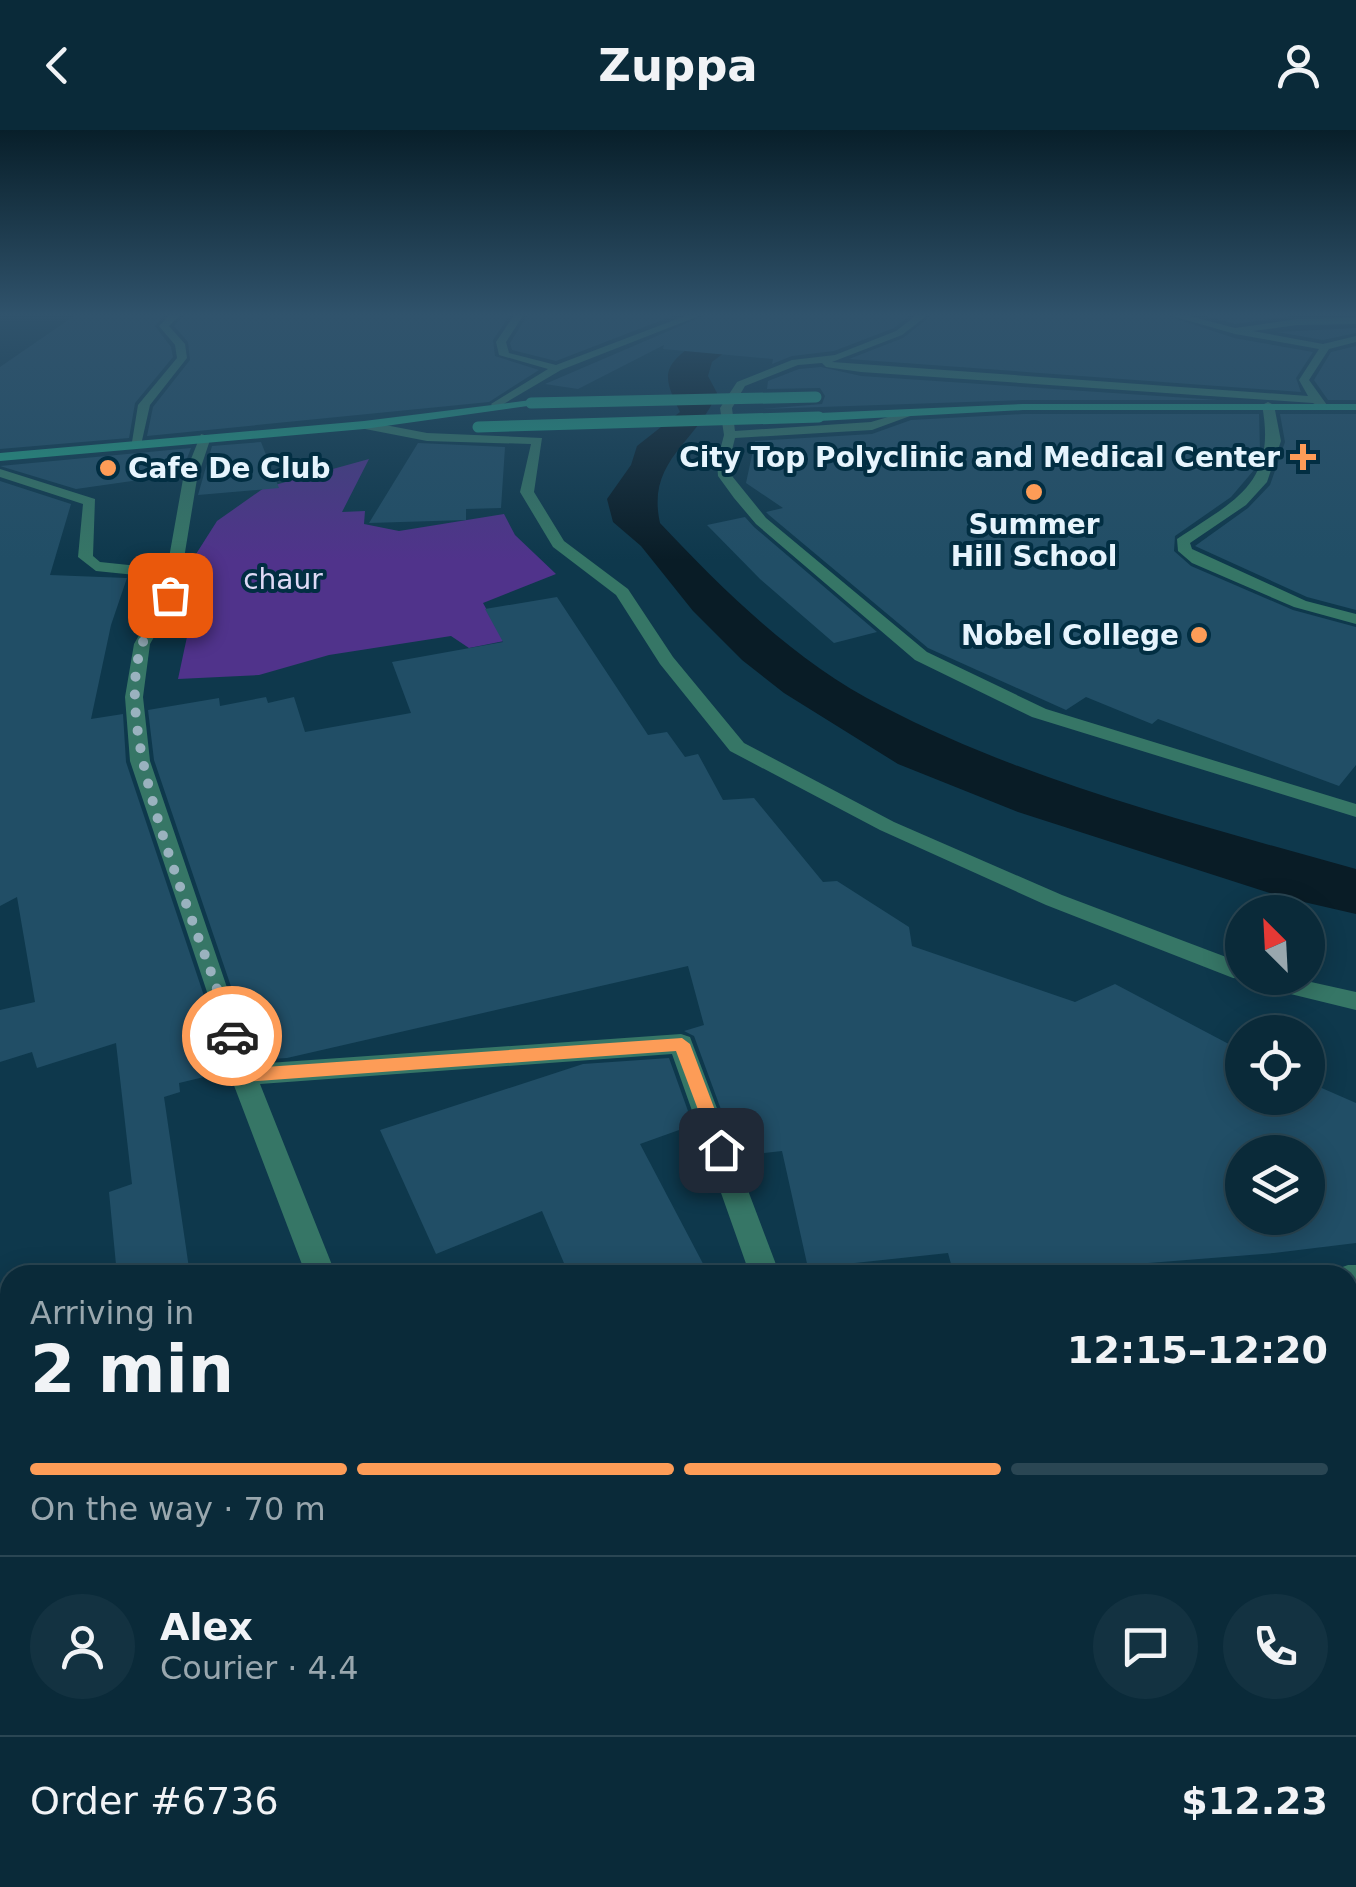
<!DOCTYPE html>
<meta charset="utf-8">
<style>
:root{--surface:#0a2a39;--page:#133241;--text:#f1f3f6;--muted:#99a7ae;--line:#2a4653;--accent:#fd9c57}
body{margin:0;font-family:"DejaVu Sans",sans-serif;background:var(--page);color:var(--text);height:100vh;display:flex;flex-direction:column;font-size:38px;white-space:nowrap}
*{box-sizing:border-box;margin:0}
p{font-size:32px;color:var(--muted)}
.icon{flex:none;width:55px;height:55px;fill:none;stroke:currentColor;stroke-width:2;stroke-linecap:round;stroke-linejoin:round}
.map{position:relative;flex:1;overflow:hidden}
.details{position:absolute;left:0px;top:1135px;width:1358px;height:622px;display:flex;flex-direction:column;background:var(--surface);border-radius:30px 30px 0 0;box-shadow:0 5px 25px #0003,0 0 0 2px var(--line)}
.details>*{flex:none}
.needle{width:65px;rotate:336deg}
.controls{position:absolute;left:1225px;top:765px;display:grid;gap:20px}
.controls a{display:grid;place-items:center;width:100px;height:100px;border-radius:50%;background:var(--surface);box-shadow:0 5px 25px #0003,0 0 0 2px var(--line);font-size:50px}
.pin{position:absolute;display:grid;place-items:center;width:85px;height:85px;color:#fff;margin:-42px;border-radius:20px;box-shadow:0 5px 15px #0006}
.courier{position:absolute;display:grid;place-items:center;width:100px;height:100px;margin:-50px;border:8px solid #fd9c57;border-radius:50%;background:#fff;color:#222;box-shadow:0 2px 12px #0007}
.headline em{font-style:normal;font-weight:700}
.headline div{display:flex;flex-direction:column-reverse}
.headline{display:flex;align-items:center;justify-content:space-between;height:170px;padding:0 30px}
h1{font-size:65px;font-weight:700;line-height:75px}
.bar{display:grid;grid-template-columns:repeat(4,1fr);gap:15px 10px;align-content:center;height:120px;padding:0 30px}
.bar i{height:12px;border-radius:8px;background:var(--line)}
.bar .on{background:var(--accent)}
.bar p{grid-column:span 4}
.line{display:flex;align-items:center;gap:25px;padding:0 30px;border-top:2px solid var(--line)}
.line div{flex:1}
.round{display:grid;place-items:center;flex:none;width:105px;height:105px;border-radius:52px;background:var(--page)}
header{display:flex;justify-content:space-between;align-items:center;height:130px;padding:0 30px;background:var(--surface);font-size:45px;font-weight:700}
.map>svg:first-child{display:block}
</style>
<header><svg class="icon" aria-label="back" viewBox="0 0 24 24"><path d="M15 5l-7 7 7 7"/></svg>Zuppa<svg class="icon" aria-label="person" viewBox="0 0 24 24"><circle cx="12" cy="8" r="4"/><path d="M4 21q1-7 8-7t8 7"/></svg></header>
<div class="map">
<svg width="1356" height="1757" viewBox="0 0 1356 1757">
<rect width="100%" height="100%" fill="#0e384c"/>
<g fill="#50338b">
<path d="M 369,329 L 342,382 L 365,381 L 364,394 L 399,401 L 504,384 L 515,405 L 556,444 L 483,473 L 504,511 L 469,518 L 451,506 L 329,525 L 259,545 L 178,549 L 191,488 L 191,432 L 217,391 L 264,358 Z"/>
<path d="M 177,1748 L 467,1748 L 470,1757 L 170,1757 Z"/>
</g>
<path fill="#091c26" d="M 693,215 L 729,219 L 712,232 L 708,246 L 717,263 C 697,313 646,330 660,393 C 725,462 797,533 882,576 C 1030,653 1196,694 1356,739 L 1356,784 L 1282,767 L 1018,682 L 898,634 L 784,563 L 742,530 L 693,481 L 641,416 L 613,392 L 607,369 L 631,335 L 637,316 L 680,282 C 664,248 660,238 693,215 Z"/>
<g fill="#214e66" fill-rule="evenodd">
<path d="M 77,184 L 165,184 L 155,196 L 171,217 L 173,227 L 135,273 L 129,308 L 0,319 L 0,237 Z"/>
<path d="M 185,184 L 510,185 L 493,210 L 495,226 L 539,240 L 489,272 L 147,306 L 153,277 L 190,230 L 188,212 L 174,196 Z"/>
<path d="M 589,184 L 616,186 L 678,184 L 556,231 L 512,220 L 510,213 L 527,186 Z"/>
<path d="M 708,184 L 911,184 L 894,198 L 834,221 L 792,226 L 772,234 L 773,229 L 663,219 L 664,215 L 578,259 L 545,254 Z"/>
<path d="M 933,184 L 1162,184 L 1234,208 L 1313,222 L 1296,248 L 1301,262 L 849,229 L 903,208 Z"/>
<path d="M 1199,184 L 1342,184 L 1297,185 L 1235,194 Z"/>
<path d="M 1356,198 L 1356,203 L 1323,210 L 1277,202 Z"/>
<path d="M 1356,216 L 1356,270 L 1328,270 L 1314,250 L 1331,222 Z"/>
<path d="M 821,237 L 861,246 L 1218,270 L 1023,270 L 762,279 L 822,274 L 825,266 L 820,258 L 767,259 L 768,251 L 799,239 Z"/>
<path d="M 1023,284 L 1259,284 L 1260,323 L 1254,340 L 1231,367 L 1175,406 L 1174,421 L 1191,436 L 1293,480 L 1356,497 L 1356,635 L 1339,656 L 1158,589 L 1152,594 L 1086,567 L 1066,580 L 928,518 L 769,385 L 766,382 L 783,378 L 746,353 L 755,311 L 872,304 L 911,290 Z"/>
<path d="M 1280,284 L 1356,284 L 1356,480 L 1307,467 L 1195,416 L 1248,378 L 1270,355 L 1285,312 Z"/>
<path d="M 261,312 L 279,358 L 198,365 L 212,316 Z"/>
<path d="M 418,313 L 505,317 L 501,378 L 466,379 L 466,390 L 369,393 Z"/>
<path d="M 191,318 L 181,344 L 76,359 L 0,336 Z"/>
<path d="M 0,351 L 71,374 L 50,445 L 127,448 L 111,495 L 91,589 L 123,584 L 126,632 L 208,878 L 225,942 L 179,953 L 180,962 L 164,967 L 190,1145 L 117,1145 L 109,1062 L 132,1054 L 116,913 L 37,938 L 32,922 L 0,932 L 0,880 L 35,872 L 17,767 L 0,776 Z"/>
<path d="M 745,387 L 754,397 L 877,502 L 834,513 L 760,449 L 707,395 Z"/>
<path d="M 557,467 L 648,605 L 667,602 L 685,627 L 698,624 L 723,670 L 754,668 L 823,752 L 837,751 L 909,797 L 912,816 L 1075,872 L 1115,854 L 1242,921 L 1242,968 L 1308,968 L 1308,952 L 1356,973 L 1356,1113 L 1274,1123 L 997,1145 L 954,1145 L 948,1123 L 808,1138 L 782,1021 L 746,1025 L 736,980 L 723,985 L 694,906 L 684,901 L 704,895 L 688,836 L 287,928 L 256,930 L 154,630 L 148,580 L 219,568 L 220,576 L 266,567 L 268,573 L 294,567 L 305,602 L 411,583 L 392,532 L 503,512 L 485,479 ZM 1242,1022 L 1308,1022 L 1308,1088 L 1242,1088 Z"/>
<path d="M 669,928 L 693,995 L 640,1014 L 709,1145 L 569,1145 L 542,1081 L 436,1124 L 380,1000 L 583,934 Z"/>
</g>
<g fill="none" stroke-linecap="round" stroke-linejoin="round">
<g fill="#367666" fill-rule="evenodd">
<path d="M 171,184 L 181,184 L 169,196 L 185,214 L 187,228 L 150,275 L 141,315 L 131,318 L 138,275 L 177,228 L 175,215 L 159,196 Z"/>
<path d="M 515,184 L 524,184 L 506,212 L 509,223 L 556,235 L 690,184 L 704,184 L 561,240 L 495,279 L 491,274 L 548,239 L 499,225 L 496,212 Z"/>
<path d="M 918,184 L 929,184 L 902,205 L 832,232 L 1308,266 L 1299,250 L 1319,219 L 1235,204 L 1165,184 L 1182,184 L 1235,198 L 1297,189 L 1356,188 L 1356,194 L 1297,195 L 1253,201 L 1323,214 L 1356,206 L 1356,212 L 1329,219 L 1309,250 L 1327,275 L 1321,278 L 1313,273 L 861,242 L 826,237 L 822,233 L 798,235 L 745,256 L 732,278 L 735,301 L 871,292 L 915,279 L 921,282 L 872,300 L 735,308 L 729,332 L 732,346 L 766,388 L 927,522 L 1046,579 L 1356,674 L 1356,687 L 1032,587 L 915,530 L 756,394 L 734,368 L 718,346 L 717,332 L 724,305 L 720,278 L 737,252 L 792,230 L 835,225 L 896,201 Z"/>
<path d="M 1268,272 L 1274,275 L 1281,311 L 1267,352 L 1246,375 L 1190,413 L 1192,419 L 1306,471 L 1356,484 L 1356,494 L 1294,477 L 1192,433 L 1178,421 L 1177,409 C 1235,370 1277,354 1262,275 Z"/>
<path d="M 364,291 L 427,303 L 542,308 L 534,362 L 564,411 L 628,459 L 673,527 L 744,613 L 894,692 L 1062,765 L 1242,833 L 1242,848 L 1293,848 L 1356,862 L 1356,880 L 1249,854 L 1247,849 L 1233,848 L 1046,775 L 880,700 L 730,621 L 660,534 L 616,465 L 553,417 L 520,362 L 531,314 L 427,311 L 360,298 Z"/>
<path d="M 201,304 L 211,307 L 197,349 L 178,465 L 150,514 L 143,567 L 150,631 L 253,934 L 681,904 L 690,907 L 780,1145 L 750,1145 L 672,924 L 260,954 L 336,1145 L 306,1145 L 230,945 L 212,877 L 130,631 L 125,567 L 134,514 L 162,465 L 165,448 L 96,441 L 78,427 L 83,374 L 0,347 L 0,339 L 95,369 L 93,426 L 100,432 L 167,439 L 183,349 Z"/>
<path d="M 1348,1135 L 1356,1135 L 1356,1163 L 1348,1163 L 1348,1145 L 1334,1145 L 1337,1139 Z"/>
<path d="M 1356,1624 L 1356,1666 L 1348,1668 L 1348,1626 Z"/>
<path d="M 485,1748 L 529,1748 L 533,1757 L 489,1757 Z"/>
<path d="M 1013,1748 L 1077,1748 L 1073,1757 L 1009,1757 Z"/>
</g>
<g fill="#249b81" fill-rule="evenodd">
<path d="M 531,270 L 535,275 L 364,299 L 0,331 L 0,323 L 364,291 Z"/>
<path d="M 1023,274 L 1356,274 L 1356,280 L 1023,280 L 819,291 L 813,287 L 819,283 Z"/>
</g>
<g stroke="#249b81" stroke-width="11">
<path d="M 531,273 L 816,267"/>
<path d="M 478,297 L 819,287"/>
</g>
</g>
<linearGradient id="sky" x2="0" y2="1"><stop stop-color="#081f2a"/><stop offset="0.43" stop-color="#30536c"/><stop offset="1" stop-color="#30536c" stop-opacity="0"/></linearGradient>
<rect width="1356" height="430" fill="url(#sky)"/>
<path fill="#fd9c57" d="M 232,900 L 240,906 L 249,938 L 682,908 L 690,914 L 730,1020 L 728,1025 L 715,1025 L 676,921 L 242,952 L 234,946 L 224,906 Z"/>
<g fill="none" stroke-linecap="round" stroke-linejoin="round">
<path stroke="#9ab2bf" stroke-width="10" stroke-dasharray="0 18" d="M 170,465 C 161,480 149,496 143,512 C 106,607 205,807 232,906"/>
</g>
<g fill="#fd9c57" stroke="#022e42" stroke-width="4">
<path d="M1298 312h10v10h10v10h-10v10h-10v-10h-10v-10h10z"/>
<circle cx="108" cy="338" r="10"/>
<circle cx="1034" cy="362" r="10"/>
<circle cx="1199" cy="505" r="10"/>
</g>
<g text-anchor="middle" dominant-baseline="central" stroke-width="8" stroke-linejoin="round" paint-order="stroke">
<g font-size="28" font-weight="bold" fill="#e6f4fd" stroke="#022e42" text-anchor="end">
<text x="1280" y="327">City Top Polyclinic and Medical Center</text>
<text x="128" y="338" text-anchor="start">Cafe De Club</text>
<text x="1034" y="394" text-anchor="middle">Summer<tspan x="1034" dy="32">Hill School</tspan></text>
<text x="1179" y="505">Nobel College</text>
</g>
<g font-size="28" fill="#dfdaf6" stroke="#022e42">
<text x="283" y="449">chaur</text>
</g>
</g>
</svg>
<div class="controls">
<a><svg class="needle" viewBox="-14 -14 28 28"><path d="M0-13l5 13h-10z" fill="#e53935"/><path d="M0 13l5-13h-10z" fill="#99a7ae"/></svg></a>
<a><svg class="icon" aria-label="locate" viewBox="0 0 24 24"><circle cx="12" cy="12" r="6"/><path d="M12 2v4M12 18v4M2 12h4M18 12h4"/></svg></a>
<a><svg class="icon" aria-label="layers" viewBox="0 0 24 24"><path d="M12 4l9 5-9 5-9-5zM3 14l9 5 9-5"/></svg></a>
</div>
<div class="pin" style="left:170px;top:465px;background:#ea580c"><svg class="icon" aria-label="bag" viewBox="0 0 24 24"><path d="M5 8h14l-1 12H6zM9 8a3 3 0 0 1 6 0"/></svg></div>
<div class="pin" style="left:721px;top:1020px;background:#1f2937"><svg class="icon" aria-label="home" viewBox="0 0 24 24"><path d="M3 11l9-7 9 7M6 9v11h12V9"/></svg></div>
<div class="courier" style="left:232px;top:906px"><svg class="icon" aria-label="car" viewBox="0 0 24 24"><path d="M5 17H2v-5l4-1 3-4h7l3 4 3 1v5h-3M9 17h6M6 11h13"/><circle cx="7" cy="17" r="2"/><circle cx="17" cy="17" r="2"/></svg></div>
<section class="details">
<div class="headline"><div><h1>2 min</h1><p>Arriving in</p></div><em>12:15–12:20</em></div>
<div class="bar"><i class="on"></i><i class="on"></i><i class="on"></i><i></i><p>On the way · 70 m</p></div>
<div class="line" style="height:180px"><a class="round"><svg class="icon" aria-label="person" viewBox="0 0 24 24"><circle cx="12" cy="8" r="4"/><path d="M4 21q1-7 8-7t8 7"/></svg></a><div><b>Alex</b><p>Courier · 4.4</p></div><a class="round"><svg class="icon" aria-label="chat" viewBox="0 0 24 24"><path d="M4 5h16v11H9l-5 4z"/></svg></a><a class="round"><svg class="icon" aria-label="phone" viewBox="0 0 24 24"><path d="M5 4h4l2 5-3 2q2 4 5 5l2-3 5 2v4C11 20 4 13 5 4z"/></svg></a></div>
<div class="line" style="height:130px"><div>Order #6736</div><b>$12.23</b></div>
</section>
</div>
